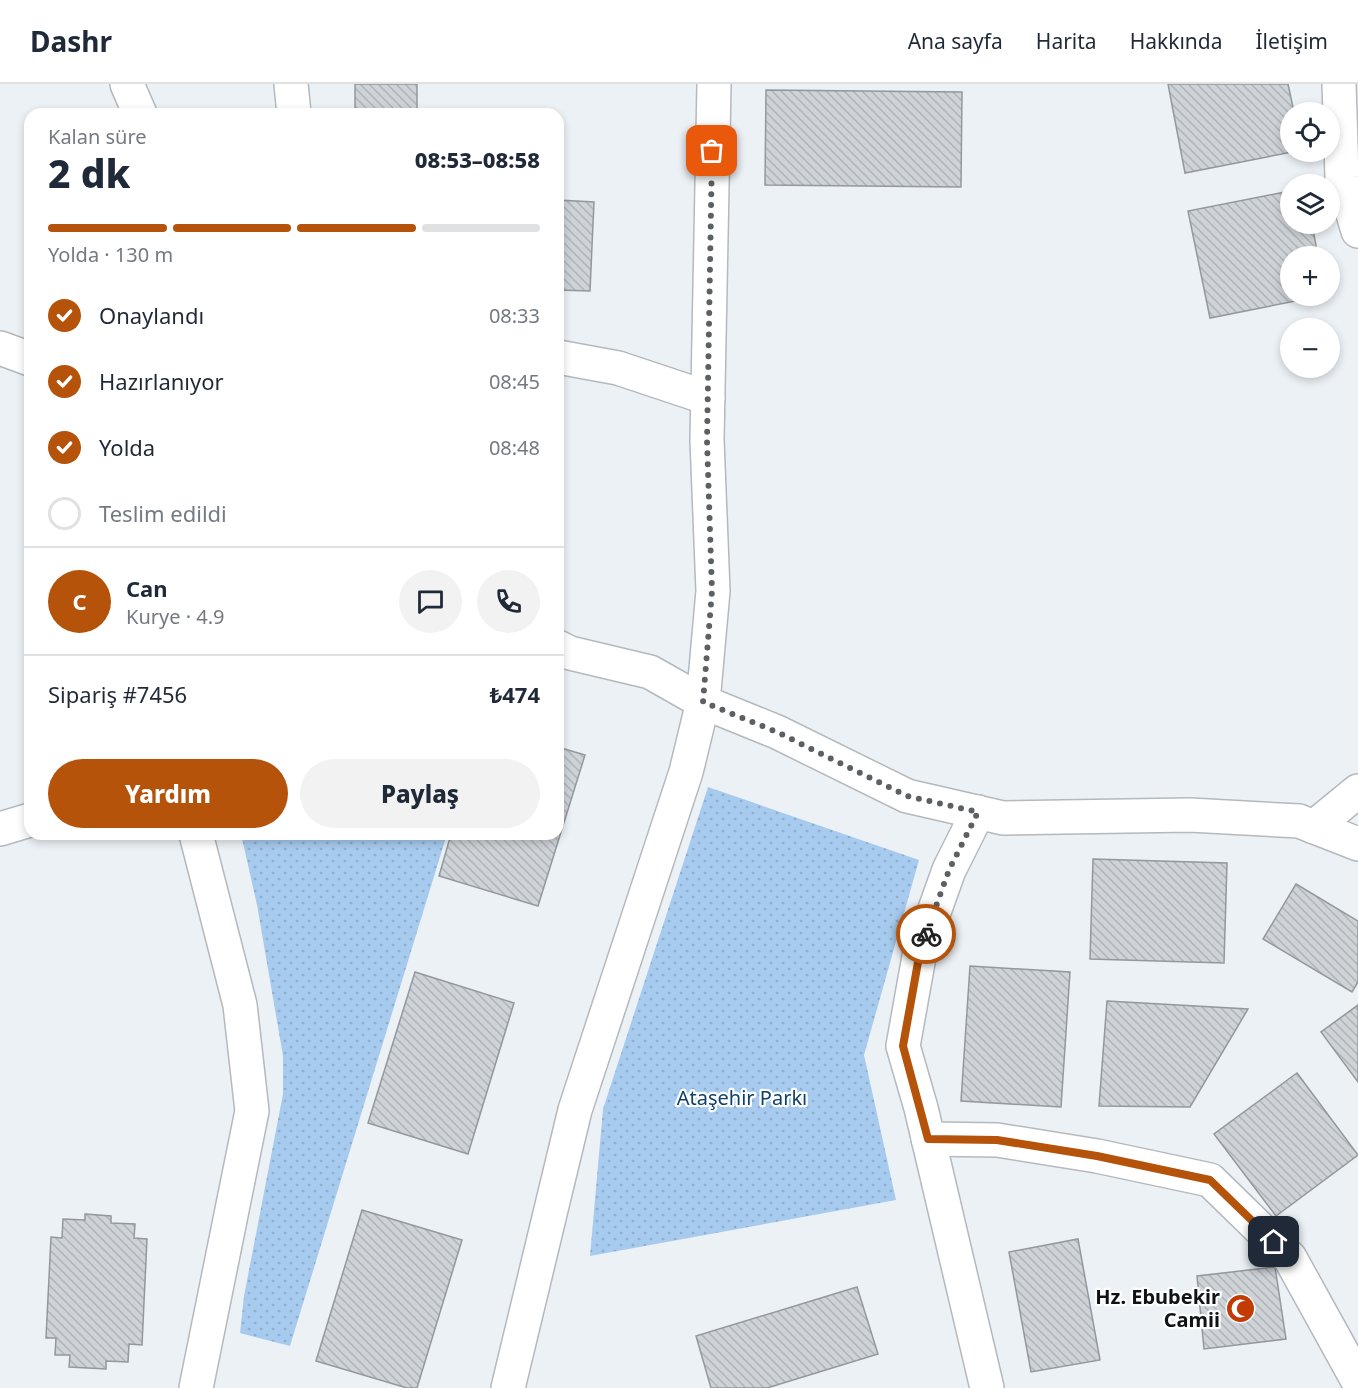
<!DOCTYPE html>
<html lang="tr">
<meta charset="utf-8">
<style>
:root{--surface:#fff;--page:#f2f2f3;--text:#1f2937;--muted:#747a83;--line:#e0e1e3;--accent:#b45309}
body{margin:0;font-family:"Noto Sans",sans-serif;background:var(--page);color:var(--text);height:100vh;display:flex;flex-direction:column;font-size:22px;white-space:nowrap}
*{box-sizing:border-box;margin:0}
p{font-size:20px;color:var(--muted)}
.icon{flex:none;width:33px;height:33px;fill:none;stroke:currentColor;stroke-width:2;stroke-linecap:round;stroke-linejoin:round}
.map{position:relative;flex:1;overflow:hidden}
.side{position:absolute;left:24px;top:24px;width:540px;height:732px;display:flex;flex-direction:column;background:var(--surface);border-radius:18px;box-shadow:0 3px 9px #0003}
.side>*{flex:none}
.controls{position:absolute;left:1280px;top:18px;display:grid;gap:12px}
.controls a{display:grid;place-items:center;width:60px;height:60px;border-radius:50%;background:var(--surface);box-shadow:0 3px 9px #0003;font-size:30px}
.pin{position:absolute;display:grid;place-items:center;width:51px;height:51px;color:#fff;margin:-26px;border-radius:12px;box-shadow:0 3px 9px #0006}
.courier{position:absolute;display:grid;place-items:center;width:60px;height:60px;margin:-30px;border:4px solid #b45309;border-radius:50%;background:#fff;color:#222;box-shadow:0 2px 8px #0007}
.overview em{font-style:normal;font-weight:800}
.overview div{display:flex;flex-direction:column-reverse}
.overview{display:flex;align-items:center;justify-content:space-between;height:102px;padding:0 24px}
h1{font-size:39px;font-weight:800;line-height:45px}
.bar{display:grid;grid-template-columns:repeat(4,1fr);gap:9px 6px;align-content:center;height:72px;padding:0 24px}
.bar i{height:8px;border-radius:4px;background:var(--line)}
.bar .on{background:var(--accent)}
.bar p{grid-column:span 4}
.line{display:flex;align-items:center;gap:15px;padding:0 24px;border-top:2px solid var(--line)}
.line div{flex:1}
.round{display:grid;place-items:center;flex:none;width:63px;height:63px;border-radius:32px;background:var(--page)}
ol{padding:0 24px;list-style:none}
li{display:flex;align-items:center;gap:18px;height:66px}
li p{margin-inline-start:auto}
li .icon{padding:6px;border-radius:50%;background:var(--accent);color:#fff;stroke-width:4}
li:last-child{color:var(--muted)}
li i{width:33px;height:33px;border:3px solid var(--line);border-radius:50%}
.action{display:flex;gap:12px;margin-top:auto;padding:12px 24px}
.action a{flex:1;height:69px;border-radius:36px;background:var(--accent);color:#fff;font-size:24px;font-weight:800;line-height:69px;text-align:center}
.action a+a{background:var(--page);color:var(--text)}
header{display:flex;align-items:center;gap:36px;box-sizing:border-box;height:84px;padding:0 30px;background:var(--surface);border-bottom:2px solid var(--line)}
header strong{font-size:28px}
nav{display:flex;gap:33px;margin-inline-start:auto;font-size:21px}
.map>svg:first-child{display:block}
</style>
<header>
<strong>Dashr</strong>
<nav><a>Ana sayfa</a><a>Harita</a><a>Hakkında</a><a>İletişim</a></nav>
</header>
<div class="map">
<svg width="1358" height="1304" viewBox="0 0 1358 1304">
<defs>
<pattern id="park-dots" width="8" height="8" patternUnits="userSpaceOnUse" patternTransform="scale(1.5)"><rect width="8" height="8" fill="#a7cbee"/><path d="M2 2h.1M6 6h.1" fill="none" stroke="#8fadcb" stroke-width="1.8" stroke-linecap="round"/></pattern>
<pattern id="building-back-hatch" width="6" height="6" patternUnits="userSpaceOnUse" patternTransform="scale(1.5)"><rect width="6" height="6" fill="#ced3d8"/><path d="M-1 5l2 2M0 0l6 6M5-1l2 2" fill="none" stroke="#b0b4b8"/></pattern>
</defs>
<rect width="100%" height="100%" fill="#ecf1f6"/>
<g fill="url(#park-dots)">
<path d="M 708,703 L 919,776 L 864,971 L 896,1116 L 590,1172 L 603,1025 Z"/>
<path d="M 241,750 L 447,750 L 290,1262 L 240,1249 L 244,1212 L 283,1010 L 283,972 L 257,821 Z"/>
</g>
<g fill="url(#building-back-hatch)" stroke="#93989c" stroke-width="1.5">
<rect x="355" y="0" width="62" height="30"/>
<path d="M 1168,0 L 1288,0 L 1294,28 L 1290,28 L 1290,68 L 1292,68 L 1185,89 Z"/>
<path d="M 766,6 L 962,8 L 961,103 L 765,101 Z"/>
<path d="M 1290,107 L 1290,140 L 1312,140 L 1318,172 L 1290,172 L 1290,212 L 1321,212 L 1210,234 L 1188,127 Z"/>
<path d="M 558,116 L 594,118 L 590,207 L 558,206 Z"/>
<path d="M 558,663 L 585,671 L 538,822 L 439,792 L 451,750 L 558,750 Z"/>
<path d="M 1093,775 L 1227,779 L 1224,879 L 1090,875 Z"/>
<path d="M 1296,800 L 1358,837 L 1358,898 L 1352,908 L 1263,855 Z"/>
<path d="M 970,882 L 1070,888 L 1061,1023 L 961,1017 Z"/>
<path d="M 415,888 L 514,919 L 468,1070 L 368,1039 Z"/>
<path d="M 1107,917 L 1248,925 L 1190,1023 L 1099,1022 Z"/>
<path d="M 1358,921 L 1358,998 L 1321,948 Z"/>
<path d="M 1297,989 L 1358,1071 L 1276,1132 L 1214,1050 Z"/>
<path d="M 362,1126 L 462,1156 L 417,1304 L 407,1304 L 316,1277 Z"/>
<path d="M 85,1130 L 111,1132 L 111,1139 L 135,1140 L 134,1154 L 147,1155 L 142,1261 L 129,1260 L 128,1278 L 106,1277 L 106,1285 L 69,1283 L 70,1271 L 55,1271 L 56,1254 L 46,1254 L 51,1153 L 62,1154 L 63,1135 L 85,1136 Z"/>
<path d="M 1078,1155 L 1100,1276 L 1031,1288 L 1009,1168 Z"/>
<path d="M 1275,1183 L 1286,1255 L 1204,1265 L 1197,1192 Z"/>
<path d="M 857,1203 L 878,1270 L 767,1304 L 711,1304 L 696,1252 Z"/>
</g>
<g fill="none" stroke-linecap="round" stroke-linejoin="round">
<defs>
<g id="street">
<path d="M 127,0 L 140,30"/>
<path d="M 291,0 L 294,30"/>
<path d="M 1339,0 L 1342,93 L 1358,147"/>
<path d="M 0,264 L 30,275"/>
<path d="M 558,273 L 618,284 L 708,314"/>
<path d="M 978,728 L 949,786 L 920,867 L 903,962 L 921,1024 L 987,1304"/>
<path d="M 1314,743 L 1358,707"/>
<path d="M 0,745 L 30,736"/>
<path d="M 196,750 L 240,921 L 252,1027 L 196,1304"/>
<path d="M 928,1055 L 997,1056 L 1097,1072 L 1210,1096 L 1290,1174 L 1358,1297"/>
<path d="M 508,1304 L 575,1026 L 686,688 L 703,618 L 650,588 L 570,569 L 558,563"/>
</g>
<path id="secondary" d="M 714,0 L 707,356 L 713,507 L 703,618 L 777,648 L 907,712 L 1003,734 L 1190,731 L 1299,737 L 1358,760"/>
</defs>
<use href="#street" stroke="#b4b9be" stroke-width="36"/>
<use href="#secondary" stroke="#b4b9be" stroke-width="36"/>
<use href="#street" stroke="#fff" stroke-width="33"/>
<use href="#secondary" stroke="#fff" stroke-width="33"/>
</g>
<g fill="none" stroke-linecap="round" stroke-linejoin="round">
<path stroke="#5d6063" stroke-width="6" stroke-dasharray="0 10.8" d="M 712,67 L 707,357 L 712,507 L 703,618 L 777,648 L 907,712 L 978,728 L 949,786 L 926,850"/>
<path stroke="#b45309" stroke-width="8" d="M 926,850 L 920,867 L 903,962 L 928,1055 L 997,1056 L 1097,1072 L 1210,1096 L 1274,1158"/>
</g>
<defs>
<symbol id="mosque-disc" viewBox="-11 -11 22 22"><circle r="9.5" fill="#c23a04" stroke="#fdfeff"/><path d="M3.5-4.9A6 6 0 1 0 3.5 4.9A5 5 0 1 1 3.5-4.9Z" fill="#fff"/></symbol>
</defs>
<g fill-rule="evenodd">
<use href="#mosque-disc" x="1224" y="1208" width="33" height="33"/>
</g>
<g text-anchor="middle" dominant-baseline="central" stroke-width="4.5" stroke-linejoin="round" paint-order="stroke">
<g font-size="20" fill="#124167" stroke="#fdfeff">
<text x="742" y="1013">Ataşehir Parkı</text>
</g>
<g font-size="20" font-weight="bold" fill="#101214" stroke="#fdfeff" text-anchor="end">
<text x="1220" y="1212">Hz. Ebubekir<tspan x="1220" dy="23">Camii</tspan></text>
</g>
</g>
</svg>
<div class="controls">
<a><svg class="icon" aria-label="locate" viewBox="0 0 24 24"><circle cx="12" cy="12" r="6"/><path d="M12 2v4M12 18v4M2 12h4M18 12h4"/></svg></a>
<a><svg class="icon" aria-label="layers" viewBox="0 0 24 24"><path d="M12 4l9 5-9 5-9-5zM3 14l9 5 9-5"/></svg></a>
<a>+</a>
<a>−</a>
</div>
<div class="pin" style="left:712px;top:67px;background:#ea580c"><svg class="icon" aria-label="bag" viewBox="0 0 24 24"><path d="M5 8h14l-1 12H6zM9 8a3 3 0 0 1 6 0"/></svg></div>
<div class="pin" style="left:1274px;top:1158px;background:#1f2937"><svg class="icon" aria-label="home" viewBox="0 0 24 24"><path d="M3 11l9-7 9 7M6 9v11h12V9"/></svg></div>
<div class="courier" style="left:926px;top:850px"><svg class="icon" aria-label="bike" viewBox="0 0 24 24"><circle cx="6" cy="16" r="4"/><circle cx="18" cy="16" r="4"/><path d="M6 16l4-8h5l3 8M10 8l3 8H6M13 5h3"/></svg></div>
<section class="side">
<div class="overview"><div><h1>2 dk</h1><p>Kalan süre</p></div><em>08:53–08:58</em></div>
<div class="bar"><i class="on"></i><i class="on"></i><i class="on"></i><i></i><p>Yolda · 130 m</p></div>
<ol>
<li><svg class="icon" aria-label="check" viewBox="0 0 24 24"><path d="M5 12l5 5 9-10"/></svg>Onaylandı<p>08:33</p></li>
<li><svg class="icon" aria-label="check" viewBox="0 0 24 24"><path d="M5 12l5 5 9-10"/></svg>Hazırlanıyor<p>08:45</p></li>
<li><svg class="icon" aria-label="check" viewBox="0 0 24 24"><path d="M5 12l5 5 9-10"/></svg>Yolda<p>08:48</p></li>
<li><i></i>Teslim edildi</li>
</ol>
<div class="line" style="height:108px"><b class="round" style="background:var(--accent);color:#fff">C</b><div><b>Can</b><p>Kurye · 4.9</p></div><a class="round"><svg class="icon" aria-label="chat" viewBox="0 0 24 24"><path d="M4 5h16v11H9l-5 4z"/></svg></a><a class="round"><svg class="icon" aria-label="phone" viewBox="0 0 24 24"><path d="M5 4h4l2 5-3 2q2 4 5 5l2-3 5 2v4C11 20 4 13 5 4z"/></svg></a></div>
<div class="line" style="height:78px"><div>Sipariş #7456</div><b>₺474</b></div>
<div class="action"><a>Yardım</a><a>Paylaş</a></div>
</section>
</div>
